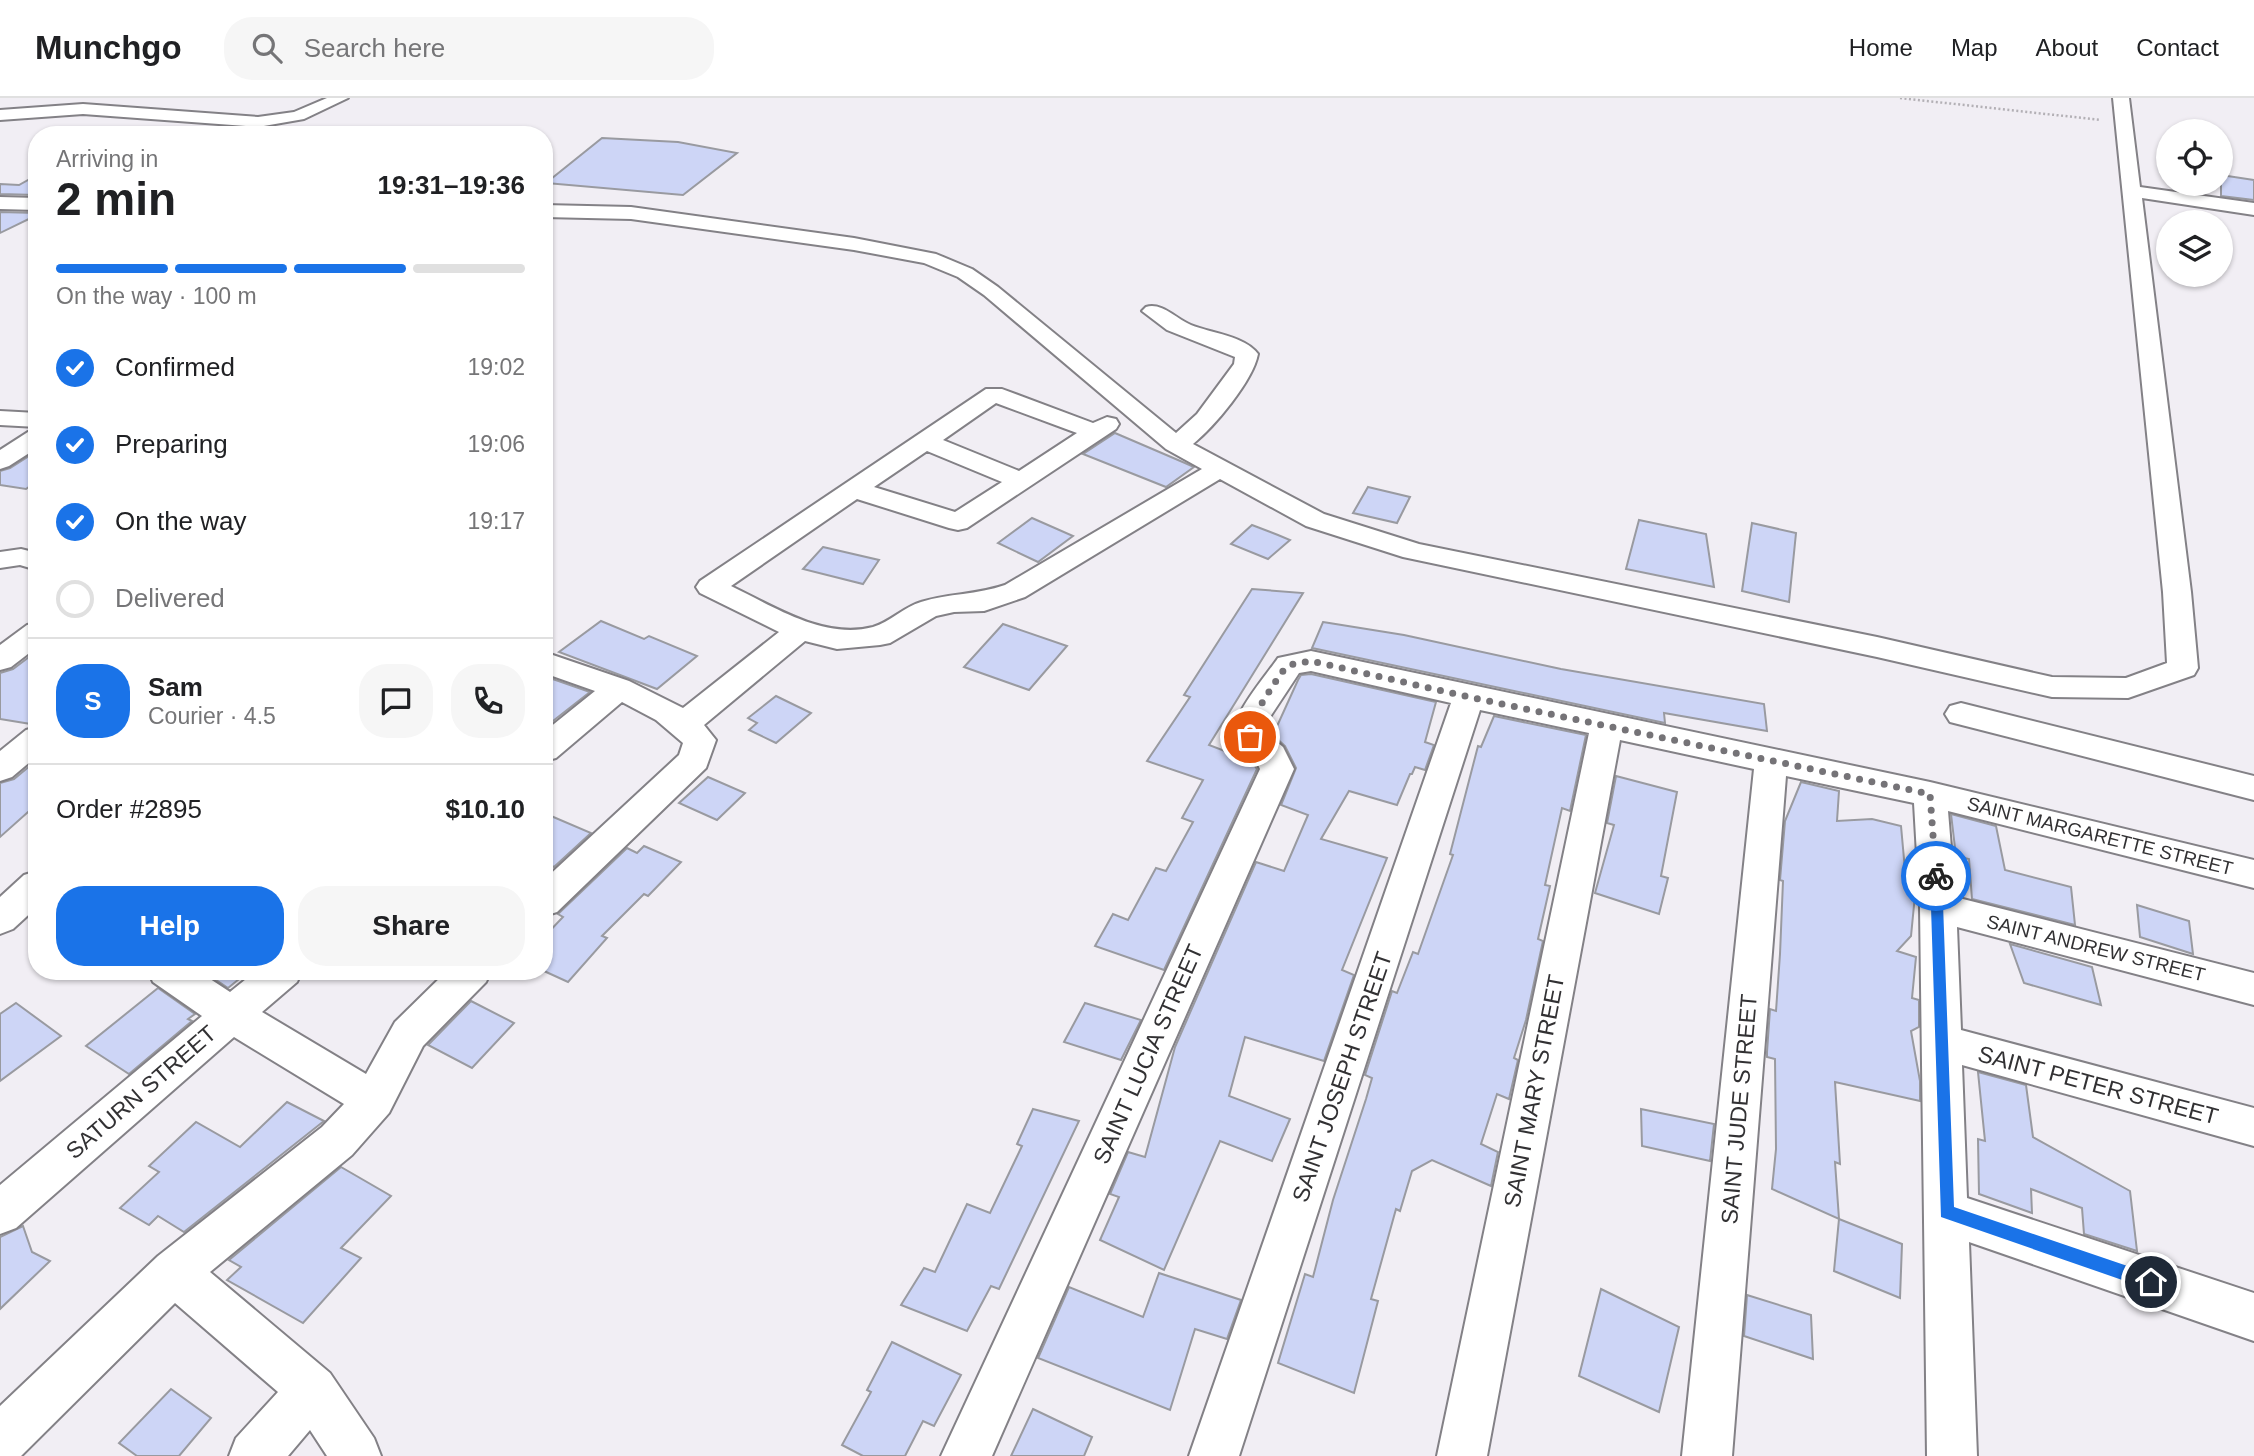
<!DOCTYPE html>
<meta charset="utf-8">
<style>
:root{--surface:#fff;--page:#f6f6f6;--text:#202124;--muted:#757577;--line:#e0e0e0;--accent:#1a73e8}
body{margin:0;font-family:Arial,sans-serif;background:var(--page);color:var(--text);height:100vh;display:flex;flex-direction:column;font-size:26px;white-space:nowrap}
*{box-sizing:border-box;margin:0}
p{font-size:23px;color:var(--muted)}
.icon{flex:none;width:38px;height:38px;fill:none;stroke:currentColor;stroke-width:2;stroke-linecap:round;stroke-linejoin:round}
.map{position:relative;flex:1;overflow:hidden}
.details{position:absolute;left:28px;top:28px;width:525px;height:854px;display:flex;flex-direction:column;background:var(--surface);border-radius:28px;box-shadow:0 2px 5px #0004}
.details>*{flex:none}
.controls{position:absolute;left:2156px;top:21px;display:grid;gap:14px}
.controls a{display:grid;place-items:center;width:77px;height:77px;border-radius:50%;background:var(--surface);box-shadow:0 2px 5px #0004;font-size:35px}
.pin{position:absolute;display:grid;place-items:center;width:60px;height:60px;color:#fff;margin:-30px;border:4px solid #fff;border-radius:50%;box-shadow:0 2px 7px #0007}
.courier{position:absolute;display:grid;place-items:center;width:70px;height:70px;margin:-35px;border:5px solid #1a73e8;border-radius:50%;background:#fff;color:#222;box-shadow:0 2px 9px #0007}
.summary em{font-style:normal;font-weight:800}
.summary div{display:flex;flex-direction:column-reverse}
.summary{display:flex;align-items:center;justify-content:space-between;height:119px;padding:0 28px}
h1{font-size:46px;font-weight:800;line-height:52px}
.bar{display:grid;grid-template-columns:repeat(4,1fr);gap:10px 7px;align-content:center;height:84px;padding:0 28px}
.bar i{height:9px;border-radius:5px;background:var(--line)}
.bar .selected{background:var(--accent)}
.bar p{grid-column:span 4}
.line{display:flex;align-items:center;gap:18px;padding:0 28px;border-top:2px solid var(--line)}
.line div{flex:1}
.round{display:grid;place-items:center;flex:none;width:74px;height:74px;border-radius:28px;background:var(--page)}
ol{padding:0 28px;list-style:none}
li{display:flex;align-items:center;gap:21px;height:77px}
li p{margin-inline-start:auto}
li .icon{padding:7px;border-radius:50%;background:var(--accent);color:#fff;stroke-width:4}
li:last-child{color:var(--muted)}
li i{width:38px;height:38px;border:4px solid var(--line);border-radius:50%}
.primary-button{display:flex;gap:14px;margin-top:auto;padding:14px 28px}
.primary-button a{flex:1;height:80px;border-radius:28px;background:var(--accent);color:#fff;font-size:28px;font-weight:800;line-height:80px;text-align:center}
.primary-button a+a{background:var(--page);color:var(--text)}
header{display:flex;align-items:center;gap:42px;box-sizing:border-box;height:98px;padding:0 35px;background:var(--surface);border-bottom:2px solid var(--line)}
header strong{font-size:33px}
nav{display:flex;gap:38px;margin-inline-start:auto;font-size:24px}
.search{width:490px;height:63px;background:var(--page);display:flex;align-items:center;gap:18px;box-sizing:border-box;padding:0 24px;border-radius:28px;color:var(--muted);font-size:26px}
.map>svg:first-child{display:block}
</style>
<header>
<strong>Munchgo</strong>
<div class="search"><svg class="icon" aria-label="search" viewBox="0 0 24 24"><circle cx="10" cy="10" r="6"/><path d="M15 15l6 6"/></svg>Search here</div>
<nav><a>Home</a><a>Map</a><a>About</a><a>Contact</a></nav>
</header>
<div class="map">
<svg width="2254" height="1358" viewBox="0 0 2254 1358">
<rect width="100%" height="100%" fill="#f1eef4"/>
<g fill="#cdd5f6" stroke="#999aa0" stroke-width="2">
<path d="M 602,40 L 678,44 L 737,55 L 683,97 L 546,85 Z"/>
<path d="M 37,77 L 37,97 L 0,96 L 0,86 L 19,87 Z"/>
<path d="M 2221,77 L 2254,82 L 2254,102 L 2221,98 Z"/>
<path d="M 0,114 L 37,115 L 37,117 L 0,135 Z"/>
<path d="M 1115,335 L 1185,365 L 1194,369 L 1166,389 L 1083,356 Z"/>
<path d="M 37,353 L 37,383 L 26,391 L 0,387 L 0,373 L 10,370 Z"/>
<path d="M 1368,389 L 1410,399 L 1397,425 L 1353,415 Z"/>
<path d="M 1032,420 L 1073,438 L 1038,464 L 998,445 Z"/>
<path d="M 1639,422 L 1706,436 L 1714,489 L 1626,471 Z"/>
<path d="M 1752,425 L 1796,435 L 1789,504 L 1742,493 Z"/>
<path d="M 1252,427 L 1278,437 L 1290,442 L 1268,461 L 1231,446 Z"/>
<path d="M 823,449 L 879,462 L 863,486 L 803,471 Z"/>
<path d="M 1252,491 L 1303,495 L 1209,647 L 1251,663 L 1257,671 L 1164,872 L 1095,848 L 1113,816 L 1128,822 L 1156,770 L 1166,773 L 1193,724 L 1182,720 L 1203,682 L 1147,663 L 1190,599 L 1184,597 Z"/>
<path d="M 601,523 L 644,541 L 649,538 L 697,558 L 657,591 L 559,554 Z"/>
<path d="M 1323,524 L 1404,537 L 1561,571 L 1764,606 L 1767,633 L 1664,615 L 1665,625 L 1312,550 Z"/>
<path d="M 1003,526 L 1067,548 L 1029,592 L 964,569 Z"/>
<path d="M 37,553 L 37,627 L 0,621 L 0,575 L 13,571 Z"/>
<path d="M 1311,576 L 1436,604 L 1425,644 L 1434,647 L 1425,672 L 1415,669 L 1412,676 L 1410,676 L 1397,707 L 1349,693 L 1321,741 L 1387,760 L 1342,872 L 1354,877 L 1324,963 L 1245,939 L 1229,998 L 1290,1021 L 1272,1063 L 1220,1043 L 1164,1172 L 1100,1142 L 1119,1099 L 1110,1096 L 1128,1054 L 1145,1059 L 1175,949 L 1256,764 L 1284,773 L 1308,717 L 1281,707 L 1296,670 L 1285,648 L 1273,637 L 1298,582 L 1301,577 Z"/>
<path d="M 547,579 L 590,594 L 544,630 L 544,581 Z"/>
<path d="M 776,598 L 811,615 L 776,645 L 749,632 L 757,625 L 748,620 Z"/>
<path d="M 1494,618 L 1586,637 L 1570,713 L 1562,710 L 1545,787 L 1550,788 L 1538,841 L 1543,843 L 1526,922 L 1514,960 L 1518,962 L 1509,1001 L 1497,996 L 1481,1046 L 1498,1054 L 1491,1088 L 1432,1062 L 1412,1073 L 1400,1113 L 1396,1111 L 1371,1201 L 1378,1203 L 1354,1295 L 1278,1265 L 1305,1176 L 1313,1179 L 1333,1102 L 1366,1001 L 1372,980 L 1365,977 L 1392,893 L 1397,895 L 1413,854 L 1418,856 L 1453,757 L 1450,756 L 1478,648 L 1481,649 Z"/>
<path d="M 37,662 L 37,706 L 0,739 L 0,685 L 14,681 Z"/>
<path d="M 1616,678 L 1677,694 L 1661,778 L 1668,780 L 1659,816 L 1595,795 L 1614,727 L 1607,725 Z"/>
<path d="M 708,679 L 745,695 L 717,722 L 679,705 Z"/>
<path d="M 1801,684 L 1839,693 L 1837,723 L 1872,721 L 1901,728 L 1907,794 L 1915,797 L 1911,838 L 1897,853 L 1916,859 L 1912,900 L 1919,902 L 1919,929 L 1911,933 L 1920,983 L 1920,1003 L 1835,984 L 1840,1066 L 1835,1064 L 1839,1121 L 1772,1091 L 1776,1051 L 1775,961 L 1767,959 L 1767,954 L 1770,911 L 1776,913 L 1780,856 L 1783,783 L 1780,782 L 1785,723 Z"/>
<path d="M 544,715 L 591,735 L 554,769 L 544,764 Z"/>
<path d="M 1951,716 L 1996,728 L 2005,772 L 2071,789 L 2075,827 L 1972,801 L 1969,761 L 1956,758 Z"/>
<path d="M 644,748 L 681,764 L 648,798 L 644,796 L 602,838 L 607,840 L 568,884 L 544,873 L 544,839 L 563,819 L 558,816 L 627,750 L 637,755 Z"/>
<path d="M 2137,807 L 2189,823 L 2193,856 L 2140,839 Z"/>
<path d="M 2010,846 L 2092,869 L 2101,907 L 2024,885 Z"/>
<path d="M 203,873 L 249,873 L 228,890 Z"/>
<path d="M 158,890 L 195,916 L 188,921 L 192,923 L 129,976 L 86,948 Z"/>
<path d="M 471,903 L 514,925 L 472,970 L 428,947 Z"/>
<path d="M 16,905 L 61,938 L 0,983 L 0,916 Z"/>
<path d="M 1085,905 L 1141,922 L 1121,962 L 1064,944 Z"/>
<path d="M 1978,974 L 2026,987 L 2033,1039 L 2130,1093 L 2137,1153 L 2084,1136 L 2082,1110 L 2031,1091 L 2032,1115 L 1979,1096 L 1978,1041 L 1985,1043 Z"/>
<path d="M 287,1004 L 324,1023 L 184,1134 L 158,1118 L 149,1127 L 120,1110 L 159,1074 L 149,1068 L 196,1024 L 240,1049 Z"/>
<path d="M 1033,1011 L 1079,1023 L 999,1191 L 991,1188 L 967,1233 L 901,1207 L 924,1170 L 935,1174 L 967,1106 L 990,1115 L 1022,1048 L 1017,1046 Z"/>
<path d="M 1641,1011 L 1714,1026 L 1710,1063 L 1642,1048 Z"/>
<path d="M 341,1069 L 391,1098 L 341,1150 L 361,1160 L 303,1225 L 227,1182 L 241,1169 L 229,1162 Z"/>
<path d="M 1839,1121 L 1902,1146 L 1900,1200 L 1834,1173 Z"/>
<path d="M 23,1128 L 32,1154 L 50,1163 L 0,1211 L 0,1139 Z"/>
<path d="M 1159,1175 L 1241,1202 L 1227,1241 L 1195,1231 L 1170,1312 L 1038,1260 L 1069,1189 L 1143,1219 Z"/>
<path d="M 1601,1191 L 1679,1229 L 1659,1314 L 1579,1278 Z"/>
<path d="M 1747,1197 L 1811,1217 L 1813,1261 L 1744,1238 Z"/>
<path d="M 892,1244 L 961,1277 L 934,1328 L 923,1323 L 905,1358 L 863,1358 L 842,1347 L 871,1294 L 867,1292 Z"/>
<path d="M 171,1291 L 211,1320 L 179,1358 L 137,1358 L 119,1345 Z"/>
<path d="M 1033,1311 L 1092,1339 L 1084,1358 L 1011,1358 Z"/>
</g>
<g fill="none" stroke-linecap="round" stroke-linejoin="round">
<defs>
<g id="minor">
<path d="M 327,0 L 348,0 L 304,21 L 258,29 L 83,16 L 0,22 L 0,12 L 83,6 L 258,19 L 294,14 Z"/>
<path d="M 2113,0 L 2129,0 L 2140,89 L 2254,105 L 2254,117 L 2142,100 L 2191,494 L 2198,570 L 2194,577 L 2128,600 L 2052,599 L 1877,559 L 1403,459 L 1306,428 L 1220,381 L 1025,499 L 984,513 L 954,514 L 936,518 L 890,545 L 880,547 L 837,551 L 805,543 L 704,627 L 716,642 L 706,670 L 557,814 L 544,818 L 544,782 L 679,657 L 683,645 L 656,622 L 622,604 L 556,660 L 544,663 L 544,634 L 595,593 L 544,575 L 544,554 L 629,583 L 683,610 L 779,534 L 700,495 L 696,489 L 700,483 L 986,291 L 1002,291 L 1093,325 L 1107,319 L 1116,321 L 1119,326 L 1116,331 L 967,430 L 958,432 L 949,430 L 857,401 L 731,488 C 773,508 824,542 873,529 C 890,524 904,509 921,504 C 949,495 977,497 1005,487 L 1202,371 L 1166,351 L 984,197 L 958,179 L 924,165 L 854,152 L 631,121 L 544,119 L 544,107 L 631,109 L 854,140 L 936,156 L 972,171 L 998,189 L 1176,335 L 1197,316 L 1234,266 L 1235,259 L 1167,232 L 1142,213 L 1146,209 C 1162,204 1176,221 1191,227 C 1211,235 1245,238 1258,256 C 1253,283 1214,329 1193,346 L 1324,416 L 1419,446 L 1877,539 L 2052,579 L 2126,580 L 2167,565 L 2163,494 ZM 996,305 L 1077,335 L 1019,373 L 943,342 ZM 927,353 L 1002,384 L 955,414 L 874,389 Z"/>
<path d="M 0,99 L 37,100 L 37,112 L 0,111 Z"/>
<path d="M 0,313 L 37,315 L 37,329 L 0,327 Z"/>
<path d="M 37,332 L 37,350 L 9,368 L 0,371 L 0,352 L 28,334 Z"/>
<path d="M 21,451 L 37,455 L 37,472 L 20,467 L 0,470 L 0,454 Z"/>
<path d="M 37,525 L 37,549 L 11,569 L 0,572 L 0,547 L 27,527 Z"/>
<path d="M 1311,553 L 1930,684 L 2254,762 L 2254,790 L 1948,713 L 1955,799 L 2254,875 L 2254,907 L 1957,829 L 1961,932 L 2254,1010 L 2254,1048 L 1962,967 L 1967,1100 L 2254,1195 L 2254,1243 L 1969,1144 L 1977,1358 L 1927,1358 L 1920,809 L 1914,705 L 1786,678 L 1732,1358 L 1682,1358 L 1754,671 L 1620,642 L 1487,1358 L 1437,1358 L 1589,635 L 1480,612 L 1239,1358 L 1189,1358 L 1451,605 L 1311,573 L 1299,575 L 1266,625 L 1266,635 L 1283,649 L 1294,671 L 992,1358 L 941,1358 L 1260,671 C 1255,658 1241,654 1235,642 C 1227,621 1266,578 1278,560 Z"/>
<path d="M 1961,605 L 2254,678 L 2254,702 L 1950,624 L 1945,616 L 1950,608 Z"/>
<path d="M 37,629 L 37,658 L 12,679 L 0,683 L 0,653 L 26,632 Z"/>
<path d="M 37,773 L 37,809 L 13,831 L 0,836 L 0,799 L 24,777 Z"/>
<path d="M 148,873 L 198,873 L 230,894 L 256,873 L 302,873 L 297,884 L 262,914 L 366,976 L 395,924 L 447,873 L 491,873 L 486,884 L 423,948 L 389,1015 L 352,1057 L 210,1174 L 330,1275 L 374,1340 L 381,1358 L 327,1358 L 310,1332 L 288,1358 L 229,1358 L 236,1340 L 278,1294 L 175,1205 L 21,1358 L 0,1358 L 0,1308 L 158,1158 L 322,1029 L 344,1006 L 234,939 L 16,1130 L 0,1136 L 0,1087 L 202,918 L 153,884 Z"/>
</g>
</defs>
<use href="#minor" stroke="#838186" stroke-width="4"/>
<path stroke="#b3b0b5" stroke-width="2.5" stroke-dasharray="2 2.5" stroke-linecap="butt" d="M 1900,0 L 2101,22"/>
<use href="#minor" fill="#fff" fill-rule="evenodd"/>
</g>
<path fill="#1a73e8" d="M 1936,773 L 1942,778 L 1954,1109 L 2151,1176 L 2157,1178 L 2159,1184 L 2157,1189 L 2151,1192 L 1941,1119 L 1930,778 Z"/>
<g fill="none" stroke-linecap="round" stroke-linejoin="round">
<path stroke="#757377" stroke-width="7" stroke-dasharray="0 12.6" d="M 1250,639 L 1250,624 L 1281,575 L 1289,567 L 1311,563 L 1469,599 L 1930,696 L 1936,778"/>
</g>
<g text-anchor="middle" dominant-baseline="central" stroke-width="6" stroke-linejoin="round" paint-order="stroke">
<g font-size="19" fill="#323133" stroke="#fff">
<text transform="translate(2100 738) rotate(14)">SAINT MARGARETTE STREET</text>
<text transform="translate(2096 850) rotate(14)">SAINT ANDREW STREET</text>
</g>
<g font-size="23" fill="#323133" stroke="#fff">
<text transform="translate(1148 956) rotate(-66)">SAINT LUCIA STREET</text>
<text transform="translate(1342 979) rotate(-71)">SAINT JOSEPH STREET</text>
<text transform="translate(2098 987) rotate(15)">SAINT PETER STREET</text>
<text transform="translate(1534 993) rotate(-79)">SAINT MARY STREET</text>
<text transform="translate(141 994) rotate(-41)">SATURN STREET</text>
<text transform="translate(1739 1011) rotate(-85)">SAINT JUDE STREET</text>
</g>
</g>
</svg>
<div class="controls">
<a><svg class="icon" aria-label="locate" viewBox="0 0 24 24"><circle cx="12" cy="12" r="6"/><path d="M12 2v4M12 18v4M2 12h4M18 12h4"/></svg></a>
<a><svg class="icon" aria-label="layers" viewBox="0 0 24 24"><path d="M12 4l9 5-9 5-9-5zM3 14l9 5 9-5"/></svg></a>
</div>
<div class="pin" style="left:1250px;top:639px;background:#ea580c"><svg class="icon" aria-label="bag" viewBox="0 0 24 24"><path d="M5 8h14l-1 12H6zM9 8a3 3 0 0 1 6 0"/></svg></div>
<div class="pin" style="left:2151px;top:1184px;background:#1f2937"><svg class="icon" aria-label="home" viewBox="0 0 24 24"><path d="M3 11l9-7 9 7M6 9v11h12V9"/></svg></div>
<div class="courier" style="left:1936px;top:778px"><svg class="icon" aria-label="bike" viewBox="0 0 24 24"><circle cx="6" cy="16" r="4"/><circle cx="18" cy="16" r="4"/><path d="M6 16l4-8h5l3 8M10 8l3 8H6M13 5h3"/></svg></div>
<section class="details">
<div class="summary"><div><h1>2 min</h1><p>Arriving in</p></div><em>19:31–19:36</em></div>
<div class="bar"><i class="selected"></i><i class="selected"></i><i class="selected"></i><i></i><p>On the way · 100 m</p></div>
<ol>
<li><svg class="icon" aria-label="check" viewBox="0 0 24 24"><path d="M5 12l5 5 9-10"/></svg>Confirmed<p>19:02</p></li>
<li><svg class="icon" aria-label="check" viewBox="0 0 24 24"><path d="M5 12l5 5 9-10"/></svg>Preparing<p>19:06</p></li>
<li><svg class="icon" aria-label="check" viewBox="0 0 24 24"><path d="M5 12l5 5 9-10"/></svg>On the way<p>19:17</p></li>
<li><i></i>Delivered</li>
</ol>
<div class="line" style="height:126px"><b class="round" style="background:var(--accent);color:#fff">S</b><div><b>Sam</b><p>Courier · 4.5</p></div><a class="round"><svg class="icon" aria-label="chat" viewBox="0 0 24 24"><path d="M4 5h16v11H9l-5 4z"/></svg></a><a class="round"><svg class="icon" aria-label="phone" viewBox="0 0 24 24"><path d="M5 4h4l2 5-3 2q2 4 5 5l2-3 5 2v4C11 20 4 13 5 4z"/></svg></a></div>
<div class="line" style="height:91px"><div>Order #2895</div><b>$10.10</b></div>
<div class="primary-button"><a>Help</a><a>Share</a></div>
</section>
</div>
